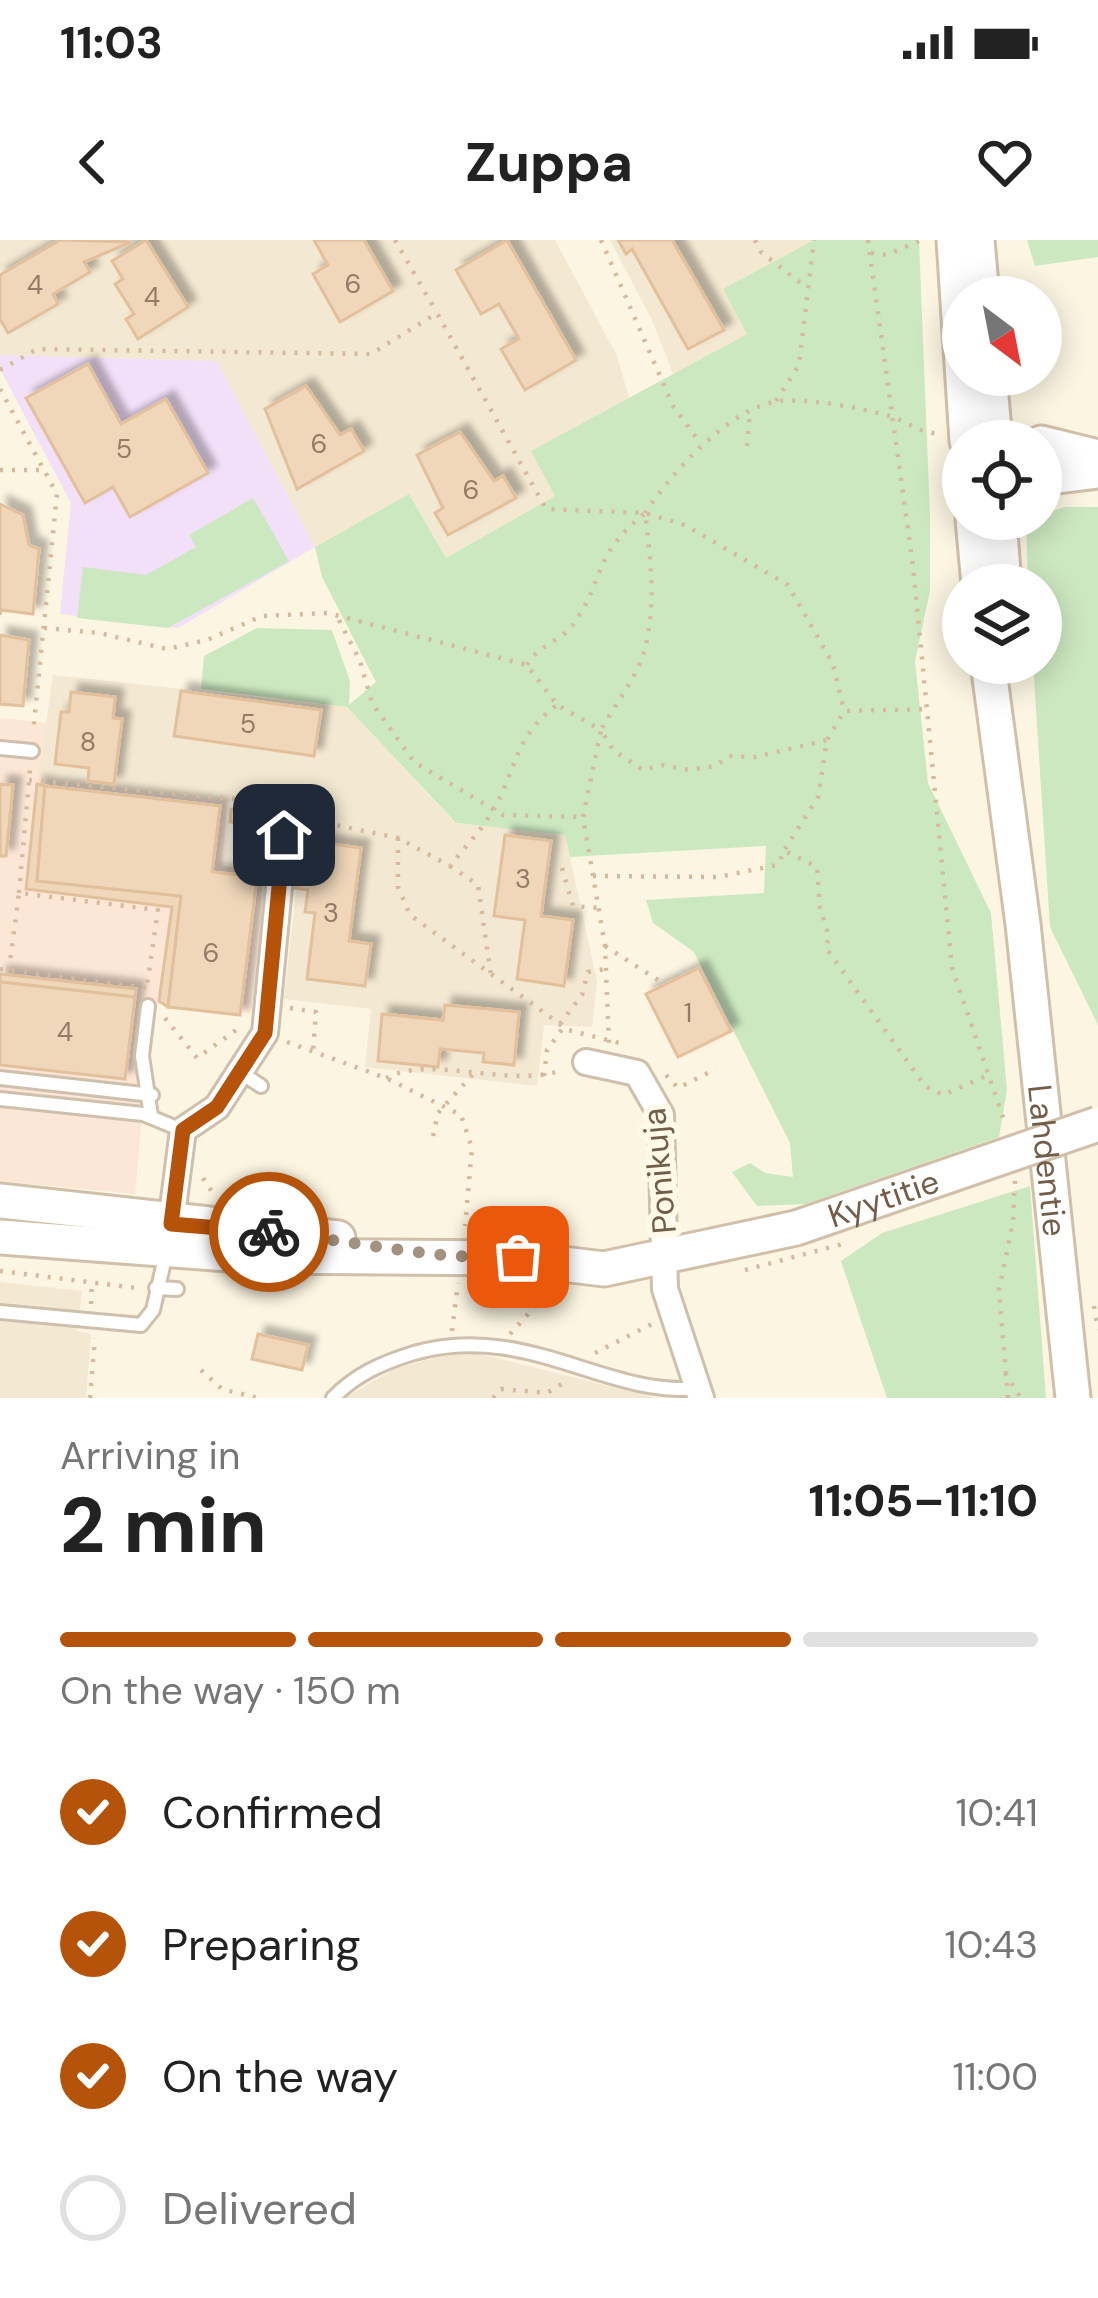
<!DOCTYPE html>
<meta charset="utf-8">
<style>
:root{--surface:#fff;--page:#f2f2f2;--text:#222;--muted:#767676;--line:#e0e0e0;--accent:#b45309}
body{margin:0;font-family:"DM Sans",sans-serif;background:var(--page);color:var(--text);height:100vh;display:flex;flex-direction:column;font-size:45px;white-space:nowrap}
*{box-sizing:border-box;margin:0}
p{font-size:39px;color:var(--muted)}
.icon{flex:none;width:66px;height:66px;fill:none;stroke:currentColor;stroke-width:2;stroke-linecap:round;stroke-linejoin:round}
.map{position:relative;height:1158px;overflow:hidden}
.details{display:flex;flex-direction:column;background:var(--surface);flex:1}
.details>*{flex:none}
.needle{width:78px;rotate:148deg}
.controls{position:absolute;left:942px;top:36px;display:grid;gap:24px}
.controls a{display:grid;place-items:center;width:120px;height:120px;border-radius:50%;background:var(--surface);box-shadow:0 6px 30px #0003;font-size:60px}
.pin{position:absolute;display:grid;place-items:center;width:102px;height:102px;color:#fff;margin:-51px;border-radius:24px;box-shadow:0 6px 18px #0006}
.courier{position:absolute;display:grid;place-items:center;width:120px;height:120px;margin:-60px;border:9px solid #b45309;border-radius:50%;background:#fff;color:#222;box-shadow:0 3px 15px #0007}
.head em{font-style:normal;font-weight:800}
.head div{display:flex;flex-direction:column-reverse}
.head{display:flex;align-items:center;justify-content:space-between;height:204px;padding:0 60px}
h1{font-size:78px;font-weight:800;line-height:90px}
.bar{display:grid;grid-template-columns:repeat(4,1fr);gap:18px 12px;align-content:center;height:144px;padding:0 60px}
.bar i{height:15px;border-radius:9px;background:var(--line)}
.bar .on{background:var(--accent)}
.bar p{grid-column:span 4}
ol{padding:0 60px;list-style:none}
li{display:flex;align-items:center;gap:36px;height:132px}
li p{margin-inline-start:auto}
li .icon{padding:12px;border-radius:50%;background:var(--accent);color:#fff;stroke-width:4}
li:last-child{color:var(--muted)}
li i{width:66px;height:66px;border:6px solid var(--line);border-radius:50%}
.status{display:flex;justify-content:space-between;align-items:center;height:84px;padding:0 60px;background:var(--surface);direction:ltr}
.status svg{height:33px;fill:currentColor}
header{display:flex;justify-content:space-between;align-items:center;height:156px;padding:0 60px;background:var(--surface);font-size:54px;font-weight:800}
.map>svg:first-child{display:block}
</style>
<div class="status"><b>11:03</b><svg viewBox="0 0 49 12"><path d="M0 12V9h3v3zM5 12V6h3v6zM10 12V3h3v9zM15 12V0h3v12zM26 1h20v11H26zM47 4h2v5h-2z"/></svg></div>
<header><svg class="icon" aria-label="back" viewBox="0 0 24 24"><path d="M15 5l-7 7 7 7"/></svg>Zuppa<svg class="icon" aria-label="heart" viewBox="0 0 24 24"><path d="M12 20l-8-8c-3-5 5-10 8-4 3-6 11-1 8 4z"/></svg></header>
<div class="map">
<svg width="1098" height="1158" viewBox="0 0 1098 1158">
<defs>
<filter id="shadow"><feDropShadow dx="8" dy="-8" stdDeviation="3" flood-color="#0004"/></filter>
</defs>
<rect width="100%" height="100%" fill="#fcf5e2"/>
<g fill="#f3e8d1">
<path d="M 0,0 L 555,0 L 617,116 L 629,158 L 532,211 L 556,256 L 446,318 L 409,254 L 315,307 L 217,121 L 0,115 Z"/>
<path d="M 610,0 L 814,0 L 724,49 L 747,94 L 673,134 L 652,80 Z"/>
<path d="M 53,435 L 347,467 L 455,583 L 565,595 L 597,741 L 592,787 L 544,785 L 537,846 L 365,827 L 371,769 L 284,759 L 305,569 L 38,542 Z"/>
<path d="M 0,1042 L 82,1051 L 77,1091 L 91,1094 L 86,1158 L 0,1158 Z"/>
<path d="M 480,1114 L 656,1158 L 345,1158 L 394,1129 L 442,1116 Z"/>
</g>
<path fill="#fce6d6" d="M 0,478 L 47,483 L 39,542 L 227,561 L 222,626 L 265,631 L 251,773 L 152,763 L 135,954 L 0,941 Z"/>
<path fill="#f2dff8" d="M 0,115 L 217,121 L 315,307 L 178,388 L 60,374 L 71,263 L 0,129 Z"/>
<g fill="#cce8c1">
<path d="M 814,0 L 919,0 L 930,276 L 930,351 L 915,421 L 928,543 L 991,673 L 1007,850 L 999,897 L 805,964 L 757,966 L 732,932 L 750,923 L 765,933 L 793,937 L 790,903 L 694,712 L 653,683 L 646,660 L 764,653 L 766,606 L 570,617 L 565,595 L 456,583 L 347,467 L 201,449 L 204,416 L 257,388 L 332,390 L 350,441 L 349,465 L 376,442 L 322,337 L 315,307 L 409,254 L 446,318 L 555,256 L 531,211 L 747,94 L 723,49 Z"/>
<path d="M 1027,0 L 1098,0 L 1098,17 L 1035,26 Z"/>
<path d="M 253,258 L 289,321 L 168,388 L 77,378 L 83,327 L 146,335 L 196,307 L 189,295 Z"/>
<path d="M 1065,267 L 1098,267 L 1098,785 L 1050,687 L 1033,423 L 1041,423 L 1041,345 L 1028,345 L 1026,279 Z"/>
<path d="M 1030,946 L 1046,1158 L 887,1158 L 841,1021 L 882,993 Z"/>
</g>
<g fill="#f0d7ba" stroke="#e2c09b" stroke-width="3" filter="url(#shadow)">
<path d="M 60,0 L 131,2 L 84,22 L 90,32 L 53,54 L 58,64 L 8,93 L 0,79 L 0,35 Z"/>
<path d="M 146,0 L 188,67 L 138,99 L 126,79 L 134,74 L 115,44 L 123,39 L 112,21 Z"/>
<path d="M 314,0 L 364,0 L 393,51 L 340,82 L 313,34 L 328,25 Z"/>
<path d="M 507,0 L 576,120 L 525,150 L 501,109 L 519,99 L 499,64 L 481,74 L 456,30 Z"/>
<path d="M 618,0 L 672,0 L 724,90 L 688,109 L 632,9 L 626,14 Z"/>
<path d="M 88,124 L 121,184 L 166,159 L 208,233 L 130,277 L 113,247 L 85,263 L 26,158 Z"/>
<path d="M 306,146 L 340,195 L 351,189 L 364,211 L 297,249 L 265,169 Z"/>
<path d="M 460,192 L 494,241 L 503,236 L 516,258 L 448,295 L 435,273 L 443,268 L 417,215 Z"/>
<path d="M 0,264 L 23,275 L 29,305 L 39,309 L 33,374 L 1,370 L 0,375 Z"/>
<path d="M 0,395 L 29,400 L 23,466 L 0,464 Z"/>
<path d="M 181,451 L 321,470 L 314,516 L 174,496 Z"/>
<path d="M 71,452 L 115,457 L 113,478 L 122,479 L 114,544 L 88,541 L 89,528 L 55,524 L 61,472 L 69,472 Z"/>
<path d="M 0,544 L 13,545 L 6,616 L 0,616 Z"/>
<path d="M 37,544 L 45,546 L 37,641 L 181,656 L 168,767 L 159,761 L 172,667 L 26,649 Z"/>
<path d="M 45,546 L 220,566 L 212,632 L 257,637 L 240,775 L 168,767 L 181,656 L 37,641 Z"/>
<path d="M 231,569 L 249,570 L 249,583 L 230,582 Z"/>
<path d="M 505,595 L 551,601 L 541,676 L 573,680 L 564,746 L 517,739 L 525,680 L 494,676 Z"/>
<path d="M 301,600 L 361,608 L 349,701 L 371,704 L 365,746 L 307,739 L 315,673 L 305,672 L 308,650 L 295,648 Z"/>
<path d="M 699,728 L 731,791 L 678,817 L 646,754 Z"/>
<path d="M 0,734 L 136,749 L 135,757 L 0,742 Z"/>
<path d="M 0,742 L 135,757 L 125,839 L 0,825 Z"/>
<path d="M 445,765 L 519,772 L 514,825 L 483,822 L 484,813 L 440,809 L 438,827 L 378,821 L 382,774 L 443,780 Z"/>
<path d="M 258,1094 L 308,1105 L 302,1130 L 252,1119 Z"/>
</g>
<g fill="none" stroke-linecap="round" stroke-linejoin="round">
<defs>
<g id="service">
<path d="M 0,508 L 32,511"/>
<path d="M 148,766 L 142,816 L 151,876"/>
<path d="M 240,832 L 261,846"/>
<path d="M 0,838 L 152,855"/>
<path d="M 0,859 L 143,874 L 182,890"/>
<path d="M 156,1048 L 177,1049"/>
<path d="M 0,1072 L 141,1085 L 153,1070 L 166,1013"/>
<path d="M 333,1158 C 356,1134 382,1123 414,1113 C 525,1081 608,1158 697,1148"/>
</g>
<g id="minor">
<path d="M 586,822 L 637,833 L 661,875 L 665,1049 L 701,1158"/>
<path d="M 170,991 L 183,890 L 217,867 L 265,793 L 284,595"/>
</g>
<g id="secondary">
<path d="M 954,0 L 967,201"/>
<path d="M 977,0 L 982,57"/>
<path d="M 989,135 L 995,201"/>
<path d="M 1041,203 L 1098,217"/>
<path d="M 1041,238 L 1098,231"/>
<path d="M 973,279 L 979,345"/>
<path d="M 999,279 L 1004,345"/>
<path id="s1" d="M 988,423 L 1023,684 L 1073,1158"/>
<path d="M 0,961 L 338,998"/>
<path id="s2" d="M 0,997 L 254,1016 L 513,1018 L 604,1029 L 796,988 L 982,924"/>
</g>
</defs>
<use href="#service" stroke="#cec0ac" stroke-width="18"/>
<use href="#minor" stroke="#cec0ac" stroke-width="30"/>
<use href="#secondary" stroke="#d1c0a9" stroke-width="39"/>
<g stroke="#d5ba9e" stroke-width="4.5" stroke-dasharray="3 9" stroke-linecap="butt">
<path d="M 395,0 L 437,73"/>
<path d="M 601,0 L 673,166 L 701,204"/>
<path d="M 755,0 L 761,12 L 807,48"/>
<path d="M 868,0 L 913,326 L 952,728 L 1006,886"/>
<path d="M 871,13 L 887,15 L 921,0"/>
<path d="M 0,130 L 37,109 L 371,114 L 437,73 L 546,269 L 645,273 L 685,285 L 788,345 L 833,424 L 844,471"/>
<path d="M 0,149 L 57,254 L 33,493"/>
<path d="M 776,161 L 799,125 L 814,0"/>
<path d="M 747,206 L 750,173"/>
<path d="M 0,230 L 44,230"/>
<path d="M 645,273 C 671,234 728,168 779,161 C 810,158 860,168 890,176 C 909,182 921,195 942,193"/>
<path d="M 339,380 L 360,421 L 372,463 L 414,522 L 503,575 L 583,577"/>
<path d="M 44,388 L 99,393 L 167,409 L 207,400 L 262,376 L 328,373 L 527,425 L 557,465 L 601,490 L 583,577 L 605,706 L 609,805"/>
<path d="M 527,425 C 537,405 563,401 575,382 C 607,334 591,318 645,273 C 651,320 657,370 643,415 C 634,442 614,465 601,490 L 613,510 L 643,530 L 662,525 L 689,530 L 715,526 L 729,516 L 755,517 L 827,500"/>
<path d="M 29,540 L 246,560 L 280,571"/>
<path d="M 302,578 L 398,598 L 450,626 C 463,609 481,591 492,572 C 517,531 512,499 557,465"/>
<path d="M 398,598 L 398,647 L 410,675 L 568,790 L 627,805"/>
<path d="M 785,609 L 818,557 L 827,500 L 844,471 L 929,469"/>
<path d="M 450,626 L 478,645 L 491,736"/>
<path d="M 562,628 L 573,666 L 599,668"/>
<path d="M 593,636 L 718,637 L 777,625 L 785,611 L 817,627 L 820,668 L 829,696 L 826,708 L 925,846 L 943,855 L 986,836"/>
<path d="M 19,653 L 30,529"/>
<path d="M 605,706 L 661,742"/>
<path d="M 0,729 L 147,748"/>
<path d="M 9,730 L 19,653 L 158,670 L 147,745"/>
<path d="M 290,768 L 316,772 L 313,812"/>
<path d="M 165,778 L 197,818 L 239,788"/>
<path d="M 560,784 L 582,755 L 588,732 L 606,729"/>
<path d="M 287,802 L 386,838 L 461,875 L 472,908 L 465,986"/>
<path d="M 666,835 L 678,848 L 716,829"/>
<path d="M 544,836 L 547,810 L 563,788"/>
<path d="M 386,838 C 432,814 509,849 563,830"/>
<path d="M 433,896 L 438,873 L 473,834"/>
<path d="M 203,938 L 216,958"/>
<path d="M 745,1030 L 843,1004"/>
<path d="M 0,1031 L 137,1048"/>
<path d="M 91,1064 L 92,1040"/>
<path d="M 1094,1066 L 1098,1090"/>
<path d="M 452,1091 L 458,1043"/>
<path d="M 510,1094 L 551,1049"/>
<path d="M 595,1113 L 654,1083"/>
<path d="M 201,1130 L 222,1149 L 258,1158"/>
<path d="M 1005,1133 L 1021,1158"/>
<path d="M 90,1158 L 95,1098"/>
<path d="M 493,1158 L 501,1149 L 547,1153 L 565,1142"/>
<path d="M 1008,1158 L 999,1050 L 1013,982 L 1015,938"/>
</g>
<use href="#service" stroke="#fff" stroke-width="12"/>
<use href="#minor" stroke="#fff" stroke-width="24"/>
<use href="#secondary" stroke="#fff" stroke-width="33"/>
<defs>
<path id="secondary-bridge" d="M 982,924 L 1098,884"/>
</defs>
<use href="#secondary-bridge" stroke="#d1c0a9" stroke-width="39" stroke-linecap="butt"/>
<use href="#secondary-bridge" stroke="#fff" stroke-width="33"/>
</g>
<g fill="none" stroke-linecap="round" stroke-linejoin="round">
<path stroke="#a2927f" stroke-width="12" stroke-dasharray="0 21.6" d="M 269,992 C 352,1000 434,1021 518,1017"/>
<path stroke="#b45309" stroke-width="15" d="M 269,992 L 171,984 L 183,890 L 217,867 L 265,793 L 284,595"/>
</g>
<g text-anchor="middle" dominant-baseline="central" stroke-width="12" stroke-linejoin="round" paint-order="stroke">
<g font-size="27" fill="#927c65">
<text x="353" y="43">6</text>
<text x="35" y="44">4</text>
<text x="152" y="56">4</text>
<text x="319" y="203">6</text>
<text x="124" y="208">5</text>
<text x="471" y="249">6</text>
<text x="248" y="483">5</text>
<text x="88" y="501">8</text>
<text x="523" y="638">3</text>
<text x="331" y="672">3</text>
<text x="211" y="712">6</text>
<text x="688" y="772">1</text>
<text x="65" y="791">4</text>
</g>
<g font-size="33" fill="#725d49" stroke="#fff9e8">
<text stroke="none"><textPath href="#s1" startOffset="501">Lahdentie</textPath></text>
<text transform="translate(659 931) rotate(-95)">Ponikuja</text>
<text stroke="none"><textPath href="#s2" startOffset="894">Kyytitie</textPath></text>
</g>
</g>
</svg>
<div class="controls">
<a><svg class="needle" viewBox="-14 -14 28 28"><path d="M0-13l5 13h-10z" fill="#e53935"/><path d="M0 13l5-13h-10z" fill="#767676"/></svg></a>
<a><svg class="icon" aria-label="locate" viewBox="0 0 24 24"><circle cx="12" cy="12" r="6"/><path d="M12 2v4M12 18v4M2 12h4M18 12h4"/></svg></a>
<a><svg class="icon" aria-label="layers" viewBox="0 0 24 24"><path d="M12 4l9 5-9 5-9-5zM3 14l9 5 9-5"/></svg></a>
</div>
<div class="pin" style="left:518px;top:1017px;background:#ea580c"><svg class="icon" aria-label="bag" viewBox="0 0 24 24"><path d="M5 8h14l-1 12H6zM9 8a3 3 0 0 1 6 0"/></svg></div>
<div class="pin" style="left:284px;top:595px;background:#1f2937"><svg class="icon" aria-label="home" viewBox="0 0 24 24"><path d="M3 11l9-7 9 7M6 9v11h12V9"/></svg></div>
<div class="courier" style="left:269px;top:992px"><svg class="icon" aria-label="bike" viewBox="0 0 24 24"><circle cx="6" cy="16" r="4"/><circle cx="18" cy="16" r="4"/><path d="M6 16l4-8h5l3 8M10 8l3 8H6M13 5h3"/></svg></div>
</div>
<section class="details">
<div class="head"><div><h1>2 min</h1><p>Arriving in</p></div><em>11:05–11:10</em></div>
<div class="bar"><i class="on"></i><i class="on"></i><i class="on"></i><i></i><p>On the way · 150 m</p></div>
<ol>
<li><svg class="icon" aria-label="check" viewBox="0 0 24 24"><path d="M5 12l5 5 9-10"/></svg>Confirmed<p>10:41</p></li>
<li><svg class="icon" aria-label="check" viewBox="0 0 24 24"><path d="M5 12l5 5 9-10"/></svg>Preparing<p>10:43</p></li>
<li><svg class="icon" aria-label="check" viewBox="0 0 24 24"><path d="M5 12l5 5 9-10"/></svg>On the way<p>11:00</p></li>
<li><i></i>Delivered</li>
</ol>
</section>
